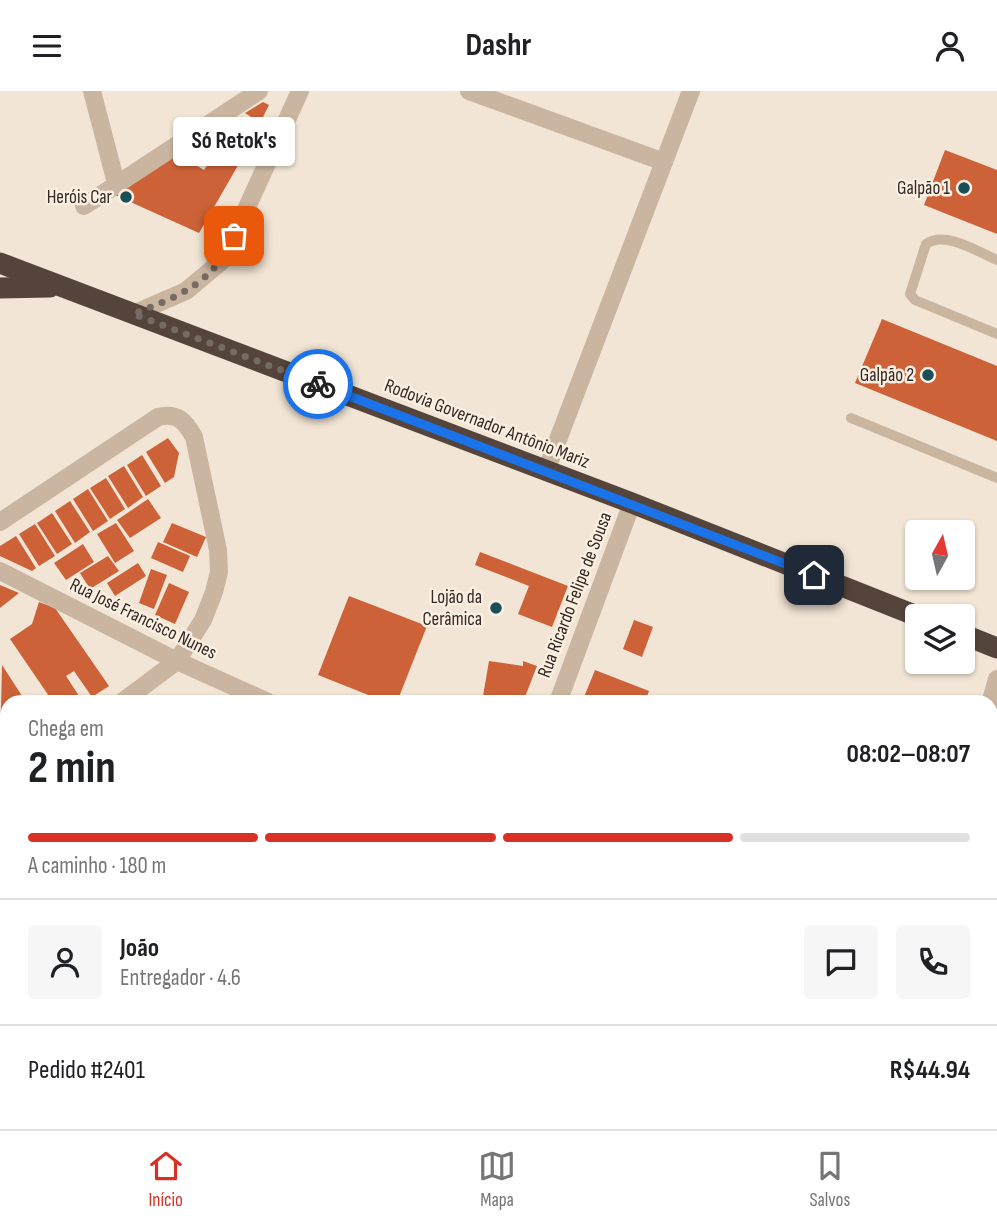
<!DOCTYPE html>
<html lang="pt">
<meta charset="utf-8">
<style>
:root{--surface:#fff;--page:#f6f6f6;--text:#202124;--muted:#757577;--line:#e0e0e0;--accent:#d93025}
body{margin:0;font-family:"Sofia Sans Condensed",sans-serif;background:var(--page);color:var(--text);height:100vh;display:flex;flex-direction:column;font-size:26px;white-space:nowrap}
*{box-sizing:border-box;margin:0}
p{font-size:23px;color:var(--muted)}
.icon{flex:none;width:38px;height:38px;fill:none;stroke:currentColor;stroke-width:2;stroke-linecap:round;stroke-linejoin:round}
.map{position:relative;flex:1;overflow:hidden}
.drawer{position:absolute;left:0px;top:604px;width:998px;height:436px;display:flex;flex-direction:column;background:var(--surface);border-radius:21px 21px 0 0;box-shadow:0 2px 5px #0004}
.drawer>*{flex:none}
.needle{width:46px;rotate:8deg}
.buttons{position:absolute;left:905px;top:429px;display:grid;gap:14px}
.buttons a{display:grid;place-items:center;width:70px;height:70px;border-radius:7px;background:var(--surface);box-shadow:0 2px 5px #0004;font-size:35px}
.pin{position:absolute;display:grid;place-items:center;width:60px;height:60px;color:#fff;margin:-30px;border-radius:14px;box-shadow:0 4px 10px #0006}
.courier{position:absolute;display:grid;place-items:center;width:70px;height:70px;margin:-35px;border:5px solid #1a73e8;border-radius:50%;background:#fff;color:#222;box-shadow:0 2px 9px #0007}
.bubble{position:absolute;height:49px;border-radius:7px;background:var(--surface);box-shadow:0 2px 5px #0004;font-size:23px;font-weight:700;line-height:49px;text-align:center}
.summary em{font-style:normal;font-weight:700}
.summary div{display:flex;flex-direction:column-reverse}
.summary{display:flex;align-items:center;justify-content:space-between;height:119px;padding:0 28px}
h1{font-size:46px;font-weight:700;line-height:52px}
.bar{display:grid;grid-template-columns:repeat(4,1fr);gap:10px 7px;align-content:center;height:84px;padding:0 28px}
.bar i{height:9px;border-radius:5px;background:var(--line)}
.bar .on{background:var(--accent)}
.bar p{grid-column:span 4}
.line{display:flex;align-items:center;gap:18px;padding:0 28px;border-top:2px solid var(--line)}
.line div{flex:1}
.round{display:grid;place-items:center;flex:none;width:74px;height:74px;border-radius:7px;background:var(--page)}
header{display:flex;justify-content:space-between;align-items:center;height:91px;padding:0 28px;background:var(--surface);font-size:32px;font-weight:700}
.tabs{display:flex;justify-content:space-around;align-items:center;height:98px;border-top:2px solid var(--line);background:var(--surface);font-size:19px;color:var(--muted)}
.tabs a{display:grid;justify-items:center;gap:4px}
.tabs .on{color:var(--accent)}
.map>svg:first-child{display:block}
</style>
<header><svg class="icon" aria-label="menu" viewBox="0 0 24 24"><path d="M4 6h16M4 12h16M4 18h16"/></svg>Dashr<svg class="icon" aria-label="person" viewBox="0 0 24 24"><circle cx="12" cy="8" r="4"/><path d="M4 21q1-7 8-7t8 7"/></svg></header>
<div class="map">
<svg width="997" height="1038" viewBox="0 0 997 1038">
<rect width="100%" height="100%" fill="#f2e5d5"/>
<g fill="#cd6238">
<path d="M 263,11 L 269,14 L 260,32 L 245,22 Z"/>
<path d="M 223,51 L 244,64 L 199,142 L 115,104 L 176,62 L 204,79 Z"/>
<path d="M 945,59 L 997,79 L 997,143 L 924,114 Z"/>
<path d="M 882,228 L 997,275 L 997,350 L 855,292 Z"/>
<path d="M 168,347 L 179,362 L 174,386 L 165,392 L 146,361 Z"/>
<path d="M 142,364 L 161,395 L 146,405 L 127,374 Z"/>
<path d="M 124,375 L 143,406 L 128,417 L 108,385 Z"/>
<path d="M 106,387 L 125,418 L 110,428 L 90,397 Z"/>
<path d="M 88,398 L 108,430 L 93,440 L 73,408 Z"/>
<path d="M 148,408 L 161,427 L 130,447 L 117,429 Z"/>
<path d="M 70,410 L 90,441 L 75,452 L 55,420 Z"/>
<path d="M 52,422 L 72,453 L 57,463 L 37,432 Z"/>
<path d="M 116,432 L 134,460 L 115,472 L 97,443 Z"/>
<path d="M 172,432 L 206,446 L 197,466 L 163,451 Z"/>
<path d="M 35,433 L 55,465 L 39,475 L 19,443 Z"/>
<path d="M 16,445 L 36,477 L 32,480 L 0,465 L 0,455 Z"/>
<path d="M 158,451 L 190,465 L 183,481 L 151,467 Z"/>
<path d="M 83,453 L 94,471 L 66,489 L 54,472 Z"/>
<path d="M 480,461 L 568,495 L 552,536 L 518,523 L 529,495 L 475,474 Z"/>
<path d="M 108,465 L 119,480 L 90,498 L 80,482 Z"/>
<path d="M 138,472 L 146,485 L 115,505 L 107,492 Z"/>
<path d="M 151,478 L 167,484 L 154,518 L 139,512 Z"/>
<path d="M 169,492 L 189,501 L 175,533 L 155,524 Z"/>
<path d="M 0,494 L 19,502 L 0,517 Z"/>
<path d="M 349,505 L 427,535 L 397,611 L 386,611 L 318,584 Z"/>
<path d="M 39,511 L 55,517 L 109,595 L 92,606 L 74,580 L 66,585 L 79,605 L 70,611 L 53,611 L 10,548 L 32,533 Z"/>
<path d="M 634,529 L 653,536 L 642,566 L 623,558 Z"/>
<path d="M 489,570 L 523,575 L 523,570 L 537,575 L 523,611 L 482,611 Z"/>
<path d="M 2,574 L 26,611 L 7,611 L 7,657 L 0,662 Z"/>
<path d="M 595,579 L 649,600 L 645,611 L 582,611 Z"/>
<path d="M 7,713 L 7,782 L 0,787 L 0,717 Z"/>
<path d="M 0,821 L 7,831 L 7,917 L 0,922 Z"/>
<path d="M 73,1032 L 108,1032 L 112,1038 L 77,1038 Z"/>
<path d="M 119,1032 L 186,1032 L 177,1038 L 176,1036 L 123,1038 Z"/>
<path d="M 223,1032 L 239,1032 L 243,1038 L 215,1038 Z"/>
<path d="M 474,1032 L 506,1032 L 510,1038 L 478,1038 Z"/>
<path d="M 688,1032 L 702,1032 L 706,1038 L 680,1038 Z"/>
<path d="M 706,1032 L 760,1032 L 764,1038 L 709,1038 Z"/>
</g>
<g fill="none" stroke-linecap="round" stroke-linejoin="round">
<g stroke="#cab5a1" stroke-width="10">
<path d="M 997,169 C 978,161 945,139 926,153 L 910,203 L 915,209 L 997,243"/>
<path d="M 851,327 L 997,387"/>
</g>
<g stroke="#cab5a1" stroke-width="18">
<path d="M 92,0 L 116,92"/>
<path d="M 469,0 L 664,71"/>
<path d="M 84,115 L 259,0"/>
<path d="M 133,223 L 186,200 L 223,169 L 300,0"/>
<path d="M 546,380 L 691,0"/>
<path d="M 0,431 L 158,326 C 177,321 185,330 194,346 L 218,459 L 219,481 L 214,501 L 203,529 L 177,570 L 122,611"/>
<path d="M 0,480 L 177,570 L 268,611"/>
<path d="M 558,611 L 632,412"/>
<path d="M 990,613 L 997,588"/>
<path d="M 0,698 L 7,694"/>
<path d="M 990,873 L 997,876"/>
<path d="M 0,990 L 7,1000"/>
<path d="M 288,1032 L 292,1038"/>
<path d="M 556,1032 L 559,1038"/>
<path d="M 853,1032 L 857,1038"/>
<path d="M 19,1038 L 28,1032"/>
<path d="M 640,1038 L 648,1032"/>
</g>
<g stroke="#55443b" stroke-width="21">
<path d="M 0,172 L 632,412 L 917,525"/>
<path d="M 0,197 L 50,196"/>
<path d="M 962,543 L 997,557"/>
</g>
</g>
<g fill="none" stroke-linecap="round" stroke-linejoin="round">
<path stroke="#766b62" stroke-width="7" stroke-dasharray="0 12.6" d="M 234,145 C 213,193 179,205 133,223 L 318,293"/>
<path stroke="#1a73e8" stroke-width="9" d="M 318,293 L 814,484"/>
</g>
<g fill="#185057" stroke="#faefe1" stroke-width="2.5">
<circle cx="964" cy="97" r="7"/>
<circle cx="126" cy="106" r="7"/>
<circle cx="928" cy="284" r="7"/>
<circle cx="496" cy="517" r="7"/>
</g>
<g text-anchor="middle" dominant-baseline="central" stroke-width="5" stroke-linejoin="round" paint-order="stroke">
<g font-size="19" fill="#342a24" stroke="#faefe1" text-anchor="end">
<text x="950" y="97">Galpão 1</text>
<text x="112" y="106">Heróis Car</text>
<text x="914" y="284">Galpão 2</text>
<text x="482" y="506">Lojão da<tspan x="482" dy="22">Cerâmica</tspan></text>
</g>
<g font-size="19" fill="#342a24" stroke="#faefe1">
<text transform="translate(487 333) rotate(21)">Rodovia Governador Antônio Mariz</text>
<text transform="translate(575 504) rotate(-69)">Rua Ricardo Felipe de Sousa</text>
<text transform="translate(143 528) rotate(26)">Rua José Francisco Nunes</text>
</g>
</g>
</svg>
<div class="buttons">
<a><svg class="needle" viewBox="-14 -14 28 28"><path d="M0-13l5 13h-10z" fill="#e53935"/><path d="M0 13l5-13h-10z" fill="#757577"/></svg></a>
<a><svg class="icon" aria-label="layers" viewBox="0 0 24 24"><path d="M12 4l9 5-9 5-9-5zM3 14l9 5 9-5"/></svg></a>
</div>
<div class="pin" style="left:234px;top:145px;background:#ea580c"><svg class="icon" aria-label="bag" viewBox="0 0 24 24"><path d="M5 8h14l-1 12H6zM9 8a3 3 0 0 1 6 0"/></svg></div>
<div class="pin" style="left:814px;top:484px;background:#1f2937"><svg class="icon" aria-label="home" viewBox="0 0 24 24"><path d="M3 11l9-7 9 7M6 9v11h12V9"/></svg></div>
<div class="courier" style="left:318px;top:293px"><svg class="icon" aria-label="bike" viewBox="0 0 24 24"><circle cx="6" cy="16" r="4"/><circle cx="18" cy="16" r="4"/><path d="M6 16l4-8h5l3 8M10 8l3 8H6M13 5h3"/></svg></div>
<div class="bubble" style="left:173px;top:26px;width:122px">Só Retok's</div>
<section class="drawer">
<div class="summary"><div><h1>2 min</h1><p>Chega em</p></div><em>08:02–08:07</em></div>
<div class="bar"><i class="on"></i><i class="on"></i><i class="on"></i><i></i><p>A caminho · 180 m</p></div>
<div class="line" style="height:126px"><a class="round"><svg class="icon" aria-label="person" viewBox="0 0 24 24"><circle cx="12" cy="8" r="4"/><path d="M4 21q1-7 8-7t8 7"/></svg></a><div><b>João</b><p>Entregador · 4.6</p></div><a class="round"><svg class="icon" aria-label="chat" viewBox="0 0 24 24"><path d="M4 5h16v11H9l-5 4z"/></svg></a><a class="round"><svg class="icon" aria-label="phone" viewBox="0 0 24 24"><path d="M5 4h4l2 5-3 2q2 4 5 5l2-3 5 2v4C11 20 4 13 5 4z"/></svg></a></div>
<div class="line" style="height:91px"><div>Pedido #2401</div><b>R$44.94</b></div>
</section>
</div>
<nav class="tabs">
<a class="on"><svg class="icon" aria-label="home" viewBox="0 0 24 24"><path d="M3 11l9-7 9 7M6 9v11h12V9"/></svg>Início</a>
<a><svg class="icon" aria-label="map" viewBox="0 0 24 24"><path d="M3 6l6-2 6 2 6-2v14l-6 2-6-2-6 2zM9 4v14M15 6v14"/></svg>Mapa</a>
<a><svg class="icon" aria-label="saved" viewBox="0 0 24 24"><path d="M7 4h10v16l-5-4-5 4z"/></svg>Salvos</a>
</nav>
